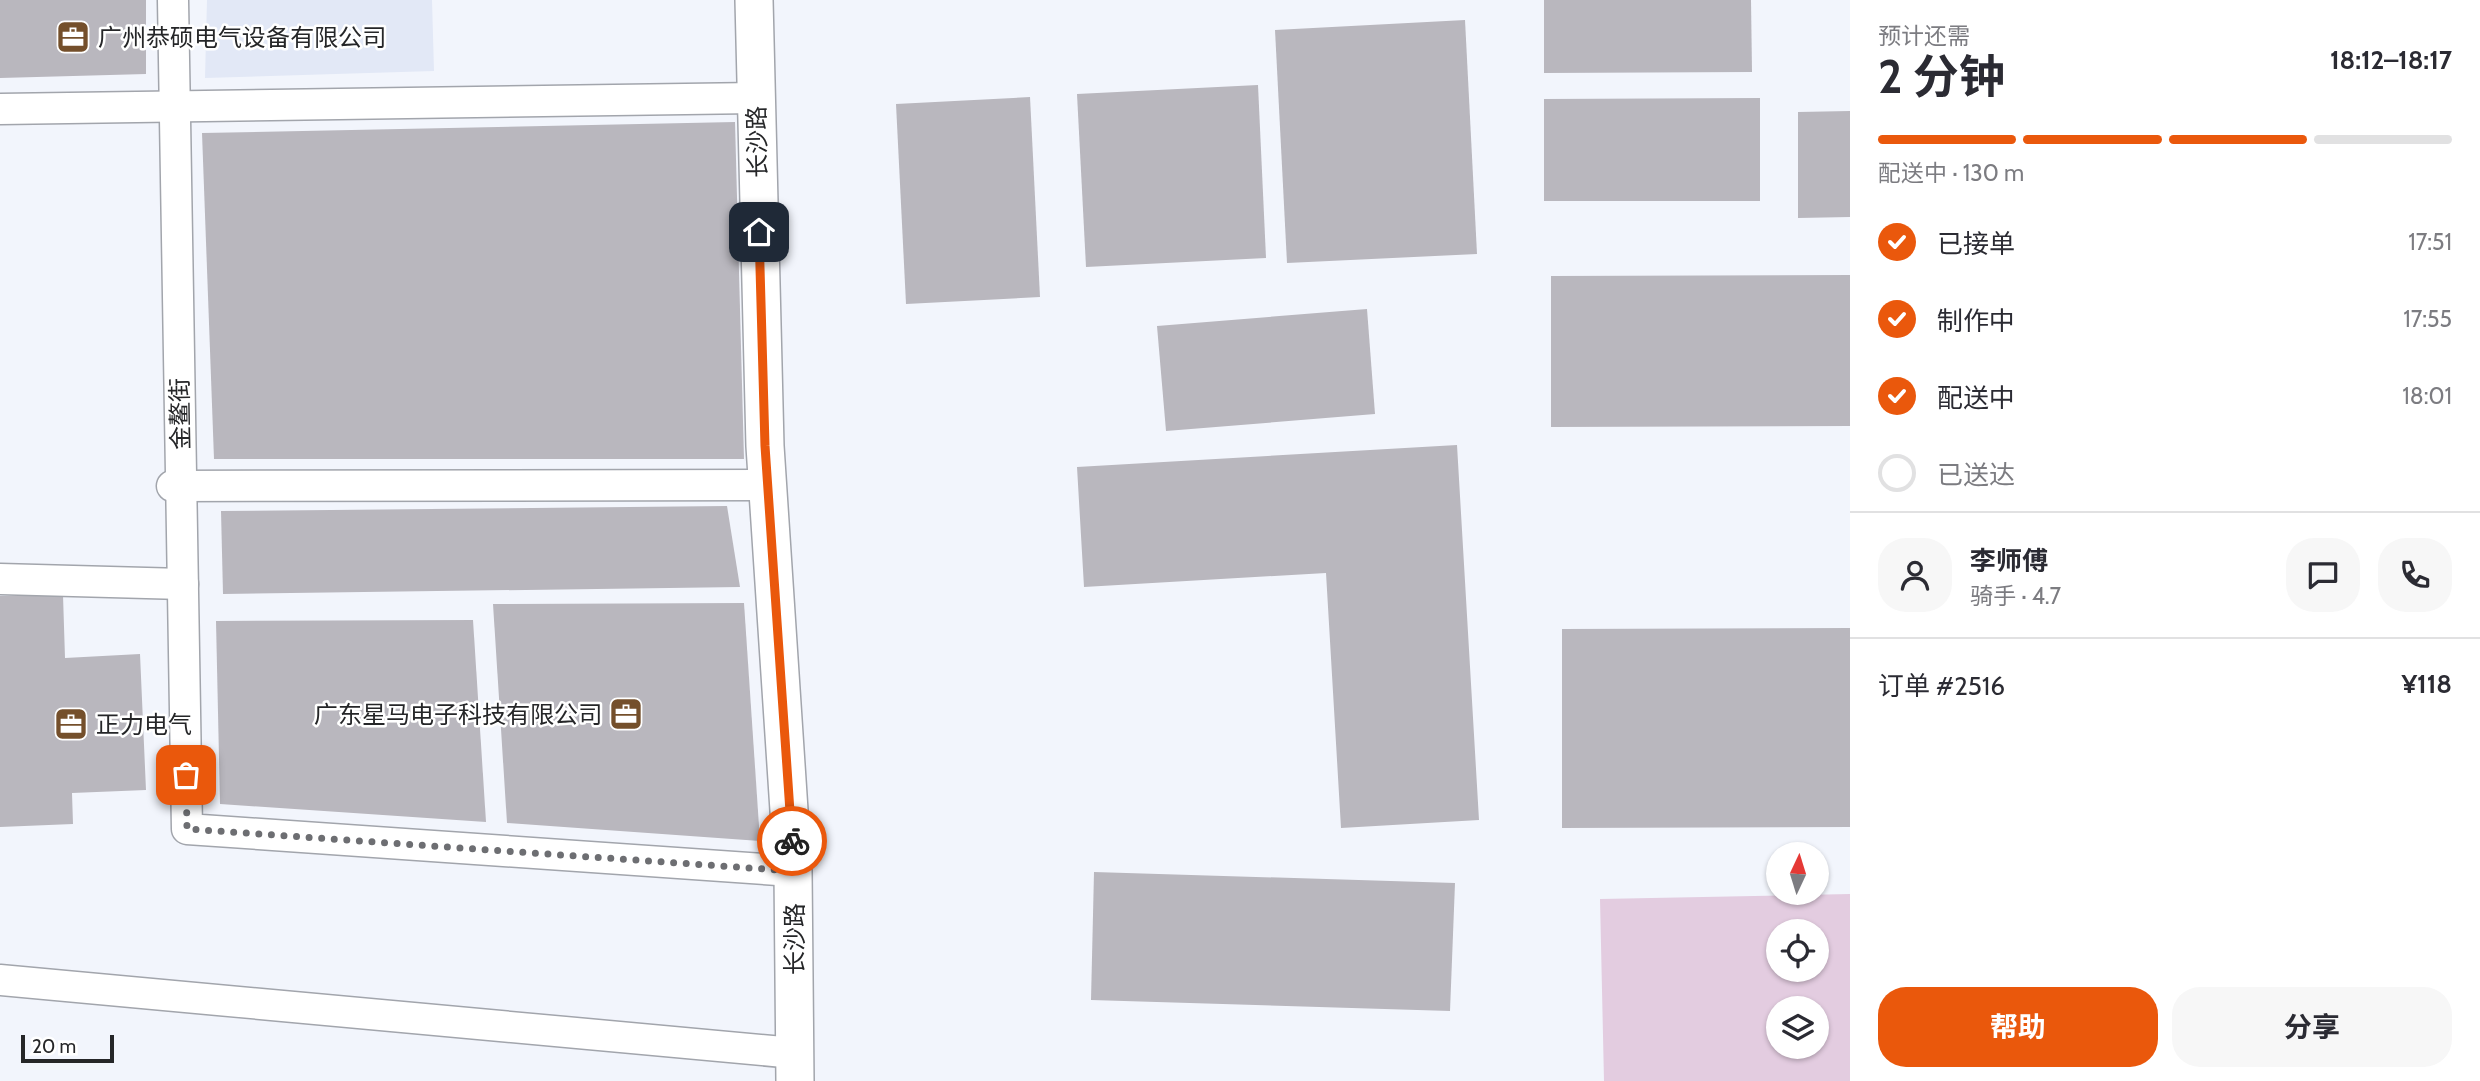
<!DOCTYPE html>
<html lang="zh">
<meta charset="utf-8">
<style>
:root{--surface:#fff;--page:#f7f7f7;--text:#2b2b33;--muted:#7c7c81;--line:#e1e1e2;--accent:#ea580c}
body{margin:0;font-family:Cabin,"Noto Sans SC",sans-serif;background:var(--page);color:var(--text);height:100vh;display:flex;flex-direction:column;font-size:26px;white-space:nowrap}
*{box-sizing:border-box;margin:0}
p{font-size:23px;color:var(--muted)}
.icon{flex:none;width:38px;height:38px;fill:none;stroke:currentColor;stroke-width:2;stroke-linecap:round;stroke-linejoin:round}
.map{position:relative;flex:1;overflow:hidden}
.details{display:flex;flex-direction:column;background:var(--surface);width:630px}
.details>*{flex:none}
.needle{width:46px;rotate:4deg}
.tools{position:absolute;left:1766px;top:842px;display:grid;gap:14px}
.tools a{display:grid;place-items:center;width:63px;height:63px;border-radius:50%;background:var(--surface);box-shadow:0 2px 5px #0004;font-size:35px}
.scale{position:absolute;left:21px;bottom:18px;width:93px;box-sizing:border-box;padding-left:7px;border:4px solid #252628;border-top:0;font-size:19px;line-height:24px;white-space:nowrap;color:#252628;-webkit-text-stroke:5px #fff;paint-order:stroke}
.pin{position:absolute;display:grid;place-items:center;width:60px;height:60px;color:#fff;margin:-30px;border-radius:14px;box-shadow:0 4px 10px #0006}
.courier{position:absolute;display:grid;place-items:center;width:70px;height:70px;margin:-35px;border:5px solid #ea580c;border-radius:50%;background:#fff;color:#222;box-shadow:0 2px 9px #0007}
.head em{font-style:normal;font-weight:700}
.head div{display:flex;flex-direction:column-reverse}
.head{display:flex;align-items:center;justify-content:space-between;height:119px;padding:0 28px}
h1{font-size:46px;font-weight:700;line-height:52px}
.bar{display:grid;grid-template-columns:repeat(4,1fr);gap:10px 7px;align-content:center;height:84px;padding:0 28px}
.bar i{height:9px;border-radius:5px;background:var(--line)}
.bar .on{background:var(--accent)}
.bar p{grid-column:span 4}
.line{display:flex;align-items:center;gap:18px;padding:0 28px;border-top:2px solid var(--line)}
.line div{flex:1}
.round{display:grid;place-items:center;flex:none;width:74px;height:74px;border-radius:28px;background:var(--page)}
ol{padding:0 28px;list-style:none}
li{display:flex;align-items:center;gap:21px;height:77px}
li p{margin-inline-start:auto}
li .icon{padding:7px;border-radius:50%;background:var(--accent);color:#fff;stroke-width:4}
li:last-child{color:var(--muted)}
li i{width:38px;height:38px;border:4px solid var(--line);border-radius:50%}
.button{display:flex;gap:14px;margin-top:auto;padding:14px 28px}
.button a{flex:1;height:80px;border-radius:28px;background:var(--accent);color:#fff;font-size:28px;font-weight:700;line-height:80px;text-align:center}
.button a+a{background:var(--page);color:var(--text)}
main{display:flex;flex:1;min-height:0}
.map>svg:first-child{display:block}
</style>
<main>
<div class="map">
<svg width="1850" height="1081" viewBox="0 0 1850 1081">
<rect width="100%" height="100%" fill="#f2f5fc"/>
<path fill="#e2e8f6" d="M 207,0 L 432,0 L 434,71 L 205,78 Z"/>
<path fill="#e3cce0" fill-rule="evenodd" d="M 1850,894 L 1850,1081 L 1604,1081 L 1600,899 ZM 1778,931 L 1816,931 L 1816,970 L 1778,970 ZM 1778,1008 L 1816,1008 L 1816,1046 L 1778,1046 Z"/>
<g fill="#b9b7be">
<path d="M 0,0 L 146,0 L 146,74 L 0,78 Z"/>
<path d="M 1544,0 L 1751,0 L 1752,72 L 1544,73 Z"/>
<path d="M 1465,20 L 1477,254 L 1287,263 L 1275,30 Z"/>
<path d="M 1258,85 L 1266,258 L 1086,267 L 1077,94 Z"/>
<path d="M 1030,97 L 1040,297 L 906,304 L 896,104 Z"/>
<path d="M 1760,98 L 1760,201 L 1544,201 L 1544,99 Z"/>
<path d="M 1850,111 L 1850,217 L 1798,218 L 1798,112 Z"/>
<path d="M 735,122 L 744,459 L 214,459 L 202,133 Z"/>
<path d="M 1850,275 L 1850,426 L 1551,427 L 1551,276 Z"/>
<path d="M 1367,309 L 1375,414 L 1166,431 L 1157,326 Z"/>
<path d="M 1457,445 L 1479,820 L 1341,828 L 1326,573 L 1084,587 L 1077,467 Z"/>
<path d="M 727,506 L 740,587 L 223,594 L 221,511 Z"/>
<path d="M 63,595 L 65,658 L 140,654 L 146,790 L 72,793 L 73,824 L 0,827 L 0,596 Z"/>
<path d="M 744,603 L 760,841 L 507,823 L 493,604 Z"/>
<path d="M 473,620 L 486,822 L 220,804 L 216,621 Z"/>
<path d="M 1850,628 L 1850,827 L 1562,828 L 1562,629 Z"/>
<path d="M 1094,872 L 1455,883 L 1450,1011 L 1091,1000 Z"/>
</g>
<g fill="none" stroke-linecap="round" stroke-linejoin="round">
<defs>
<g id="minor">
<path d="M 173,0 L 187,829 L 793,871"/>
<path d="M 0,109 L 756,98"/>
<path d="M 172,486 L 769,485"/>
<path d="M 0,579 L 183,584"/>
<path d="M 0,980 L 794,1053"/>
</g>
<path id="tertiary" d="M 754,0 L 765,446 L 793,871 L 795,1081"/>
</defs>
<use href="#minor" stroke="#a2a5ac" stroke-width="33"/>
<use href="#tertiary" stroke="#a2a5ac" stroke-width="40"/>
<use href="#minor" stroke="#fff" stroke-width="30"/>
<use href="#tertiary" stroke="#fff" stroke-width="37"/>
</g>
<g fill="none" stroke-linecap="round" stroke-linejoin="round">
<path stroke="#6d6e72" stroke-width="7" stroke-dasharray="0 12.6" d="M 186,775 L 187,829 L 793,871 L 792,841"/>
<path stroke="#ea580c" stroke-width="9" d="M 759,232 L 765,446 L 792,841"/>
</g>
<defs>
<symbol id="office-square" viewBox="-11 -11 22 22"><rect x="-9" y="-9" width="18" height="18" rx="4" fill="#744f2b" stroke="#fff"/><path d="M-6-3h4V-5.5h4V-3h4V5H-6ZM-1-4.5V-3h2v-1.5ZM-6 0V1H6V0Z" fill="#fff"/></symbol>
</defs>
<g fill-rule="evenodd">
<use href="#office-square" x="54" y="18" width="38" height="38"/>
<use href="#office-square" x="607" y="695" width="38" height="38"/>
<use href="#office-square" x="52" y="705" width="38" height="38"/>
</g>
<g text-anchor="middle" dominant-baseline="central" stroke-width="5" stroke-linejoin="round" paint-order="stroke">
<g font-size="24" fill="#252628" stroke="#fff" text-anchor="start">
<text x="98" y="37">广州恭硕电气设备有限公司</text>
<text x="602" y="714" text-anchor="end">广东星马电子科技有限公司</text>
<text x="96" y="724">正力电气</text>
</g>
<g font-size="24" fill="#252628" stroke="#fff">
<text transform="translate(757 142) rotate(-91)">长沙路</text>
<text transform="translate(180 414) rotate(-91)">金鳌街</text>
<text transform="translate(794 939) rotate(-90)">长沙路</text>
</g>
</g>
</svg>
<div class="tools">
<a><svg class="needle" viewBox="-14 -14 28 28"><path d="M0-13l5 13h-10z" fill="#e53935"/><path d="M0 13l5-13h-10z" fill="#7c7c81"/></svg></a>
<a><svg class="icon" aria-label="locate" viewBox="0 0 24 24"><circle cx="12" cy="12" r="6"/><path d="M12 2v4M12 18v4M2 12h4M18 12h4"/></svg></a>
<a><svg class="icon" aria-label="layers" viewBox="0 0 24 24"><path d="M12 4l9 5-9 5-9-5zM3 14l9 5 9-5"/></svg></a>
</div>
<div class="scale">20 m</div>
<div class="pin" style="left:186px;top:775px;background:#ea580c"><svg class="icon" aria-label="bag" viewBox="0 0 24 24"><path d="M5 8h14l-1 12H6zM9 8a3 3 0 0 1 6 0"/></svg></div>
<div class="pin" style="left:759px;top:232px;background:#1f2937"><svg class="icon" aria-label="home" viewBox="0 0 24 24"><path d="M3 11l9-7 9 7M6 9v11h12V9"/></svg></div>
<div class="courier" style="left:792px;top:841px"><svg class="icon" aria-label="bike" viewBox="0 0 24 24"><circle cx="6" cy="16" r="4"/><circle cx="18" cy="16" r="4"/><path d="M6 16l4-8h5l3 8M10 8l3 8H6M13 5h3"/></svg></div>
</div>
<section class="details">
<div class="head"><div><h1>2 分钟</h1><p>预计还需</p></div><em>18:12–18:17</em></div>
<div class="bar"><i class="on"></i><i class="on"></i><i class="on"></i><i></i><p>配送中 · 130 m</p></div>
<ol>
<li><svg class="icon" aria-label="check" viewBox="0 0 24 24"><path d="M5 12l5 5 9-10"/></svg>已接单<p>17:51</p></li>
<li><svg class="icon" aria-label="check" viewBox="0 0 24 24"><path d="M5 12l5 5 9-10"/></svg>制作中<p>17:55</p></li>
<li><svg class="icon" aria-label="check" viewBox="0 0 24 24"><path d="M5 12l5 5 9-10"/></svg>配送中<p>18:01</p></li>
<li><i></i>已送达</li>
</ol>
<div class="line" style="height:126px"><a class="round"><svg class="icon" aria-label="person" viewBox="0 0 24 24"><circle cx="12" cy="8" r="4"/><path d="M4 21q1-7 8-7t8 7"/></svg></a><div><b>李师傅</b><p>骑手 · 4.7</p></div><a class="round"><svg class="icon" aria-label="chat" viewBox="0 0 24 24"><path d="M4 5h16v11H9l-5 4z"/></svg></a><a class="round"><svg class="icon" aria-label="phone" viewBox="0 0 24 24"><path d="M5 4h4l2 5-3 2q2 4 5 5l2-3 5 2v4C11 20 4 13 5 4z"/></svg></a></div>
<div class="line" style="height:91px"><div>订单 #2516</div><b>¥118</b></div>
<div class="button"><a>帮助</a><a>分享</a></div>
</section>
</main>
